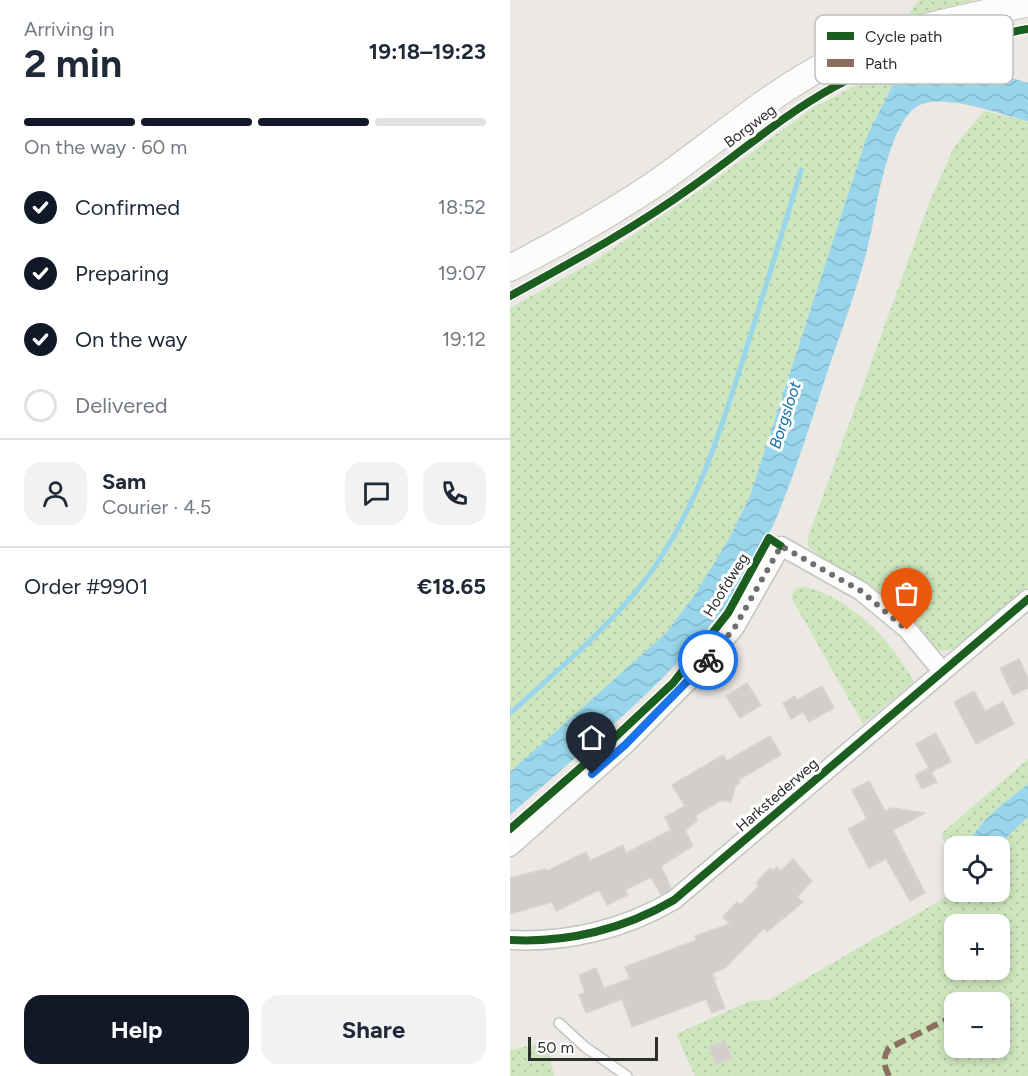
<!DOCTYPE html>
<meta charset="utf-8">
<style>
:root{--surface:#fff;--page:#f2f2f3;--text:#1f2937;--muted:#747a83;--line:#e0e1e3;--accent:#111827}
body{margin:0;font-family:Figtree,sans-serif;background:var(--page);color:var(--text);height:100vh;display:flex;flex-direction:column;font-size:22px;white-space:nowrap}
*{box-sizing:border-box;margin:0}
p{font-size:20px;color:var(--muted)}
.icon{flex:none;width:33px;height:33px;fill:none;stroke:currentColor;stroke-width:2;stroke-linecap:round;stroke-linejoin:round}
.map{position:relative;flex:1;overflow:hidden}
.sheet{display:flex;flex-direction:column;background:var(--surface);width:510px}
.sheet>*{flex:none}
.controls{position:absolute;left:434px;top:836px;display:grid;gap:12px}
.controls a{display:grid;place-items:center;width:66px;height:66px;border-radius:12px;background:var(--surface);box-shadow:0 3px 9px #0003;font-size:30px}
.scale{position:absolute;left:18px;bottom:15px;width:130px;box-sizing:border-box;padding-left:6px;border:3px solid #2e2e2e;border-top:0;font-size:16px;line-height:21px;white-space:nowrap;color:#2e2e2e;-webkit-text-stroke:4px #fff;paint-order:stroke}
.pin{position:absolute;display:grid;place-items:center;width:51px;height:51px;color:#fff;margin:-62px -26px;border-radius:50% 50% 50% 0;rotate:-45deg;box-shadow:0 0 6px #0007}
.pin .icon{rotate:45deg}
.courier{position:absolute;display:grid;place-items:center;width:60px;height:60px;margin:-30px;border:4px solid #1a73e8;border-radius:50%;background:#fff;color:#222;box-shadow:0 2px 8px #0007}
.summary em{font-style:normal;font-weight:700}
.summary div{display:flex;flex-direction:column-reverse}
.summary{display:flex;align-items:center;justify-content:space-between;height:102px;padding:0 24px}
h1{font-size:39px;font-weight:700;line-height:45px}
.bar{display:grid;grid-template-columns:repeat(4,1fr);gap:9px 6px;align-content:center;height:72px;padding:0 24px}
.bar i{height:8px;border-radius:4px;background:var(--line)}
.bar .on{background:var(--accent)}
.bar p{grid-column:span 4}
.line{display:flex;align-items:center;gap:15px;padding:0 24px;border-top:2px solid var(--line)}
.line div{flex:1}
.round{display:grid;place-items:center;flex:none;width:63px;height:63px;border-radius:18px;background:var(--page)}
ol{padding:0 24px;list-style:none}
li{display:flex;align-items:center;gap:18px;height:66px}
li p{margin-inline-start:auto}
li .icon{padding:6px;border-radius:50%;background:var(--accent);color:#fff;stroke-width:4}
li:last-child{color:var(--muted)}
li i{width:33px;height:33px;border:3px solid var(--line);border-radius:50%}
.cta{display:flex;gap:12px;margin-top:auto;padding:12px 24px}
.cta a{flex:1;height:69px;border-radius:18px;background:var(--accent);color:#fff;font-size:24px;font-weight:700;line-height:69px;text-align:center}
.cta a+a{background:var(--page);color:var(--text)}
main{display:flex;flex:1;min-height:0}
.map>svg:first-child{display:block}
</style>
<main>
<section class="sheet">
<div class="summary"><div><h1>2 min</h1><p>Arriving in</p></div><em>19:18–19:23</em></div>
<div class="bar"><i class="on"></i><i class="on"></i><i class="on"></i><i></i><p>On the way · 60 m</p></div>
<ol>
<li><svg class="icon" aria-label="check" viewBox="0 0 24 24"><path d="M5 12l5 5 9-10"/></svg>Confirmed<p>18:52</p></li>
<li><svg class="icon" aria-label="check" viewBox="0 0 24 24"><path d="M5 12l5 5 9-10"/></svg>Preparing<p>19:07</p></li>
<li><svg class="icon" aria-label="check" viewBox="0 0 24 24"><path d="M5 12l5 5 9-10"/></svg>On the way<p>19:12</p></li>
<li><i></i>Delivered</li>
</ol>
<div class="line" style="height:108px"><a class="round"><svg class="icon" aria-label="person" viewBox="0 0 24 24"><circle cx="12" cy="8" r="4"/><path d="M4 21q1-7 8-7t8 7"/></svg></a><div><b>Sam</b><p>Courier · 4.5</p></div><a class="round"><svg class="icon" aria-label="chat" viewBox="0 0 24 24"><path d="M4 5h16v11H9l-5 4z"/></svg></a><a class="round"><svg class="icon" aria-label="phone" viewBox="0 0 24 24"><path d="M5 4h4l2 5-3 2q2 4 5 5l2-3 5 2v4C11 20 4 13 5 4z"/></svg></a></div>
<div class="line" style="height:78px"><div>Order #9901</div><b>€18.65</b></div>
<div class="cta"><a>Help</a><a>Share</a></div>
</section>
<div class="map">
<svg width="518" height="1076" viewBox="0 0 518 1076">
<defs>
<pattern id="grass-dots" width="8" height="8" patternUnits="userSpaceOnUse" patternTransform="scale(1.5)"><rect width="8" height="8" fill="#cee6be"/><path d="M2 2h.1M6 6h.1" fill="none" stroke="#b1c6a4" stroke-width="1.8" stroke-linecap="round"/></pattern>
<pattern id="water-waves" width="16" height="10" patternUnits="userSpaceOnUse" patternTransform="scale(1.5)"><rect width="16" height="10" fill="#99d6ec"/><path d="M0 5q4-4 8 0t8 0" fill="none" stroke="#84b8cb"/></pattern>
</defs>
<rect width="100%" height="100%" fill="#ece8e4"/>
<g fill="url(#grass-dots)" fill-rule="evenodd">
<path d="M 409,0 L 466,0 L 396,18 Z"/>
<path d="M 390,70 L 357,136 L 240,496 L 220,537 L 185,594 L 156,633 L 0,772 L 0,308 L 81,263 L 193,188 L 301,109 L 343,87 Z"/>
<path d="M 474,111 L 518,121 L 518,588 L 445,649 L 427,651 L 353,582 L 313,559 L 298,546 L 298,537 L 419,203 L 444,147 Z"/>
<path d="M 294,586 C 343,600 380,639 404,682 L 353,724 L 281,597 L 286,588 Z"/>
<path d="M 518,759 L 518,784 C 501,798 462,824 460,846 L 444,846 L 444,861 L 431,834 Z"/>
<path d="M 518,817 L 518,1076 L 185,1076 L 166,1034 L 240,1001 L 259,1000 L 446,891 L 489,891 L 497,837 ZM 444,924 L 489,924 L 489,969 L 444,969 ZM 444,1002 L 489,1002 L 489,1047 L 444,1047 Z"/>
<path d="M 37,1042 L 44,1076 L 0,1076 L 0,1050 Z"/>
</g>
<g fill="url(#water-waves)">
<path d="M 429,56 L 518,83 L 518,121 C 491,115 431,91 406,107 C 382,123 369,190 364,217 C 355,268 337,315 320,364 C 304,412 289,462 270,509 C 218,640 102,723 0,815 L 0,772 L 156,633 L 185,594 L 220,537 L 240,496 L 357,136 L 390,70 L 401,61 Z"/>
<path d="M 518,784 L 518,817 L 497,837 L 493,873 L 489,883 L 489,846 L 460,846 C 462,824 501,798 518,784 Z"/>
</g>
<g fill="none" stroke-linecap="round" stroke-linejoin="round">
<path stroke="#99d6ec" stroke-width="5" d="M 0,713 C 46,672 94,632 133,583 C 185,515 210,433 235,353 C 254,292 273,231 291,170"/>
</g>
<g fill="#d1cecb" stroke="#d7d4d0" stroke-width="1.5">
<path d="M 509,659 L 518,678 L 518,688 L 503,695 L 490,668 Z"/>
<path d="M 237,683 L 251,705 L 230,718 L 216,696 Z"/>
<path d="M 312,686 L 324,708 L 299,722 L 293,712 L 281,719 L 273,703 L 285,696 L 287,700 Z"/>
<path d="M 464,691 L 475,711 L 493,702 L 504,724 L 466,744 L 444,702 Z"/>
<path d="M 426,733 L 441,762 L 421,772 L 427,782 L 412,789 L 405,775 L 419,768 L 406,744 Z"/>
<path d="M 260,736 L 271,755 L 228,780 L 230,783 L 225,786 L 221,802 L 212,800 L 186,815 L 187,821 L 175,830 L 183,846 L 151,866 L 161,888 L 158,891 L 151,894 L 141,877 L 115,890 L 118,895 L 97,905 L 89,890 L 46,911 L 42,902 L 0,914 L 0,878 L 35,869 L 37,871 L 76,852 L 80,861 L 113,845 L 116,853 L 161,830 L 155,817 L 175,806 L 162,785 L 213,755 L 217,761 Z"/>
<path d="M 359,781 L 375,811 L 382,808 L 415,813 L 383,830 L 415,893 L 400,901 L 376,859 L 359,868 L 338,829 L 357,819 L 342,790 Z"/>
<path d="M 283,859 L 302,881 L 287,897 L 293,902 L 257,932 L 254,928 L 215,968 L 202,973 L 204,978 L 207,977 L 204,980 L 215,1008 L 202,1013 L 196,999 L 122,1027 L 112,999 L 76,1013 L 69,995 L 75,993 L 69,975 L 86,968 L 94,988 L 120,979 L 115,967 L 187,940 L 185,936 L 220,924 L 213,917 L 227,902 L 230,905 L 249,886 L 246,883 L 260,868 L 263,871 L 267,867 L 271,871 Z"/>
<path d="M 215,1041 L 222,1058 L 206,1064 L 199,1047 Z"/>
</g>
<g fill="none" stroke-linecap="round" stroke-linejoin="round">
<defs>
<path id="lane" d="M 49,1023 L 75,1047 L 117,1076"/>
<g id="street">
<path d="M 0,847 L 115,745 L 190,669 L 225,627 L 271,546 L 351,591 L 397,629 L 432,671"/>
<path d="M 0,940 C 57,943 115,929 164,900 L 518,599"/>
</g>
<path id="secondary" d="M 0,268 C 49,243 97,216 142,186 C 197,148 248,103 306,70 C 377,29 442,22 518,3"/>
</defs>
<use href="#lane" stroke="#c5c4c5" stroke-width="12"/>
<use href="#street" stroke="#c5c4c5" stroke-width="21"/>
<use href="#secondary" stroke="#c5c4c5" stroke-width="28"/>
<use href="#lane" stroke="#fcfcfb" stroke-width="9"/>
<use href="#street" stroke="#fcfcfb" stroke-width="18"/>
<use href="#secondary" stroke="#fcfcfb" stroke-width="26"/>
<path stroke="#8d6e63" stroke-width="6" stroke-dasharray="12 6" stroke-linecap="butt" d="M 379,1076 C 374,1066 372,1058 379,1048 L 444,1016"/>
<defs>
<g id="cycleway">
<path d="M 0,296 C 62,262 125,228 183,186 C 230,153 273,115 324,87 C 384,54 451,41 518,29"/>
<path d="M 0,829 L 100,742 L 163,683 L 218,613 L 259,538 L 271,546"/>
<path d="M 0,940 C 57,943 115,929 164,900 L 518,599"/>
</g>
</defs>
<use href="#cycleway" stroke="#fff" stroke-width="11"/>
<use href="#cycleway" stroke="#1b5e20" stroke-width="8"/>
</g>
<g fill="none" stroke-linecap="round" stroke-linejoin="round">
<path stroke="#706f6e" stroke-width="6" stroke-dasharray="0 10.8" d="M 198,660 L 225,627 L 271,546 L 351,591 L 397,630"/>
<path stroke="#1a73e8" stroke-width="8" d="M 82,774 L 115,745 L 198,660"/>
</g>
<g text-anchor="middle" dominant-baseline="central" stroke-width="6" stroke-linejoin="round" paint-order="stroke">
<g font-size="15" fill="#2e2e2e" stroke="#fff">
<text transform="translate(240 126) rotate(-37)">Borgweg</text>
<text transform="translate(216 585) rotate(-58)">Hoofdweg</text>
<text transform="translate(267 795) rotate(-41)">Harkstederweg</text>
</g>
<g font-size="16" font-style="italic" fill="#0d6fa3" stroke="#fff">
<text transform="translate(275 415) rotate(-72)">Borgsloot</text>
</g>
</g>
<rect x="305" y="15" width="198" height="69" rx="9" fill="#fff" stroke="#c0c0c0" stroke-width="1.5"/>
<rect x="317" y="32" width="27" height="8" fill="#1b5e20"/>
<rect x="317" y="59" width="27" height="8" fill="#8d6e63"/>
<g font-size="16" fill="#2e2e2e">
<text x="355" y="42">Cycle path</text>
<text x="355" y="69">Path</text>
</g>
</svg>
<div class="controls">
<a><svg class="icon" aria-label="locate" viewBox="0 0 24 24"><circle cx="12" cy="12" r="6"/><path d="M12 2v4M12 18v4M2 12h4M18 12h4"/></svg></a>
<a>+</a>
<a>−</a>
</div>
<div class="scale">50 m</div>
<div class="pin" style="left:397px;top:630px;background:#ea580c"><svg class="icon" aria-label="bag" viewBox="0 0 24 24"><path d="M5 8h14l-1 12H6zM9 8a3 3 0 0 1 6 0"/></svg></div>
<div class="pin" style="left:82px;top:774px;background:#1f2937"><svg class="icon" aria-label="home" viewBox="0 0 24 24"><path d="M3 11l9-7 9 7M6 9v11h12V9"/></svg></div>
<div class="courier" style="left:198px;top:660px"><svg class="icon" aria-label="bike" viewBox="0 0 24 24"><circle cx="6" cy="16" r="4"/><circle cx="18" cy="16" r="4"/><path d="M6 16l4-8h5l3 8M10 8l3 8H6M13 5h3"/></svg></div>
</div>
</main>
